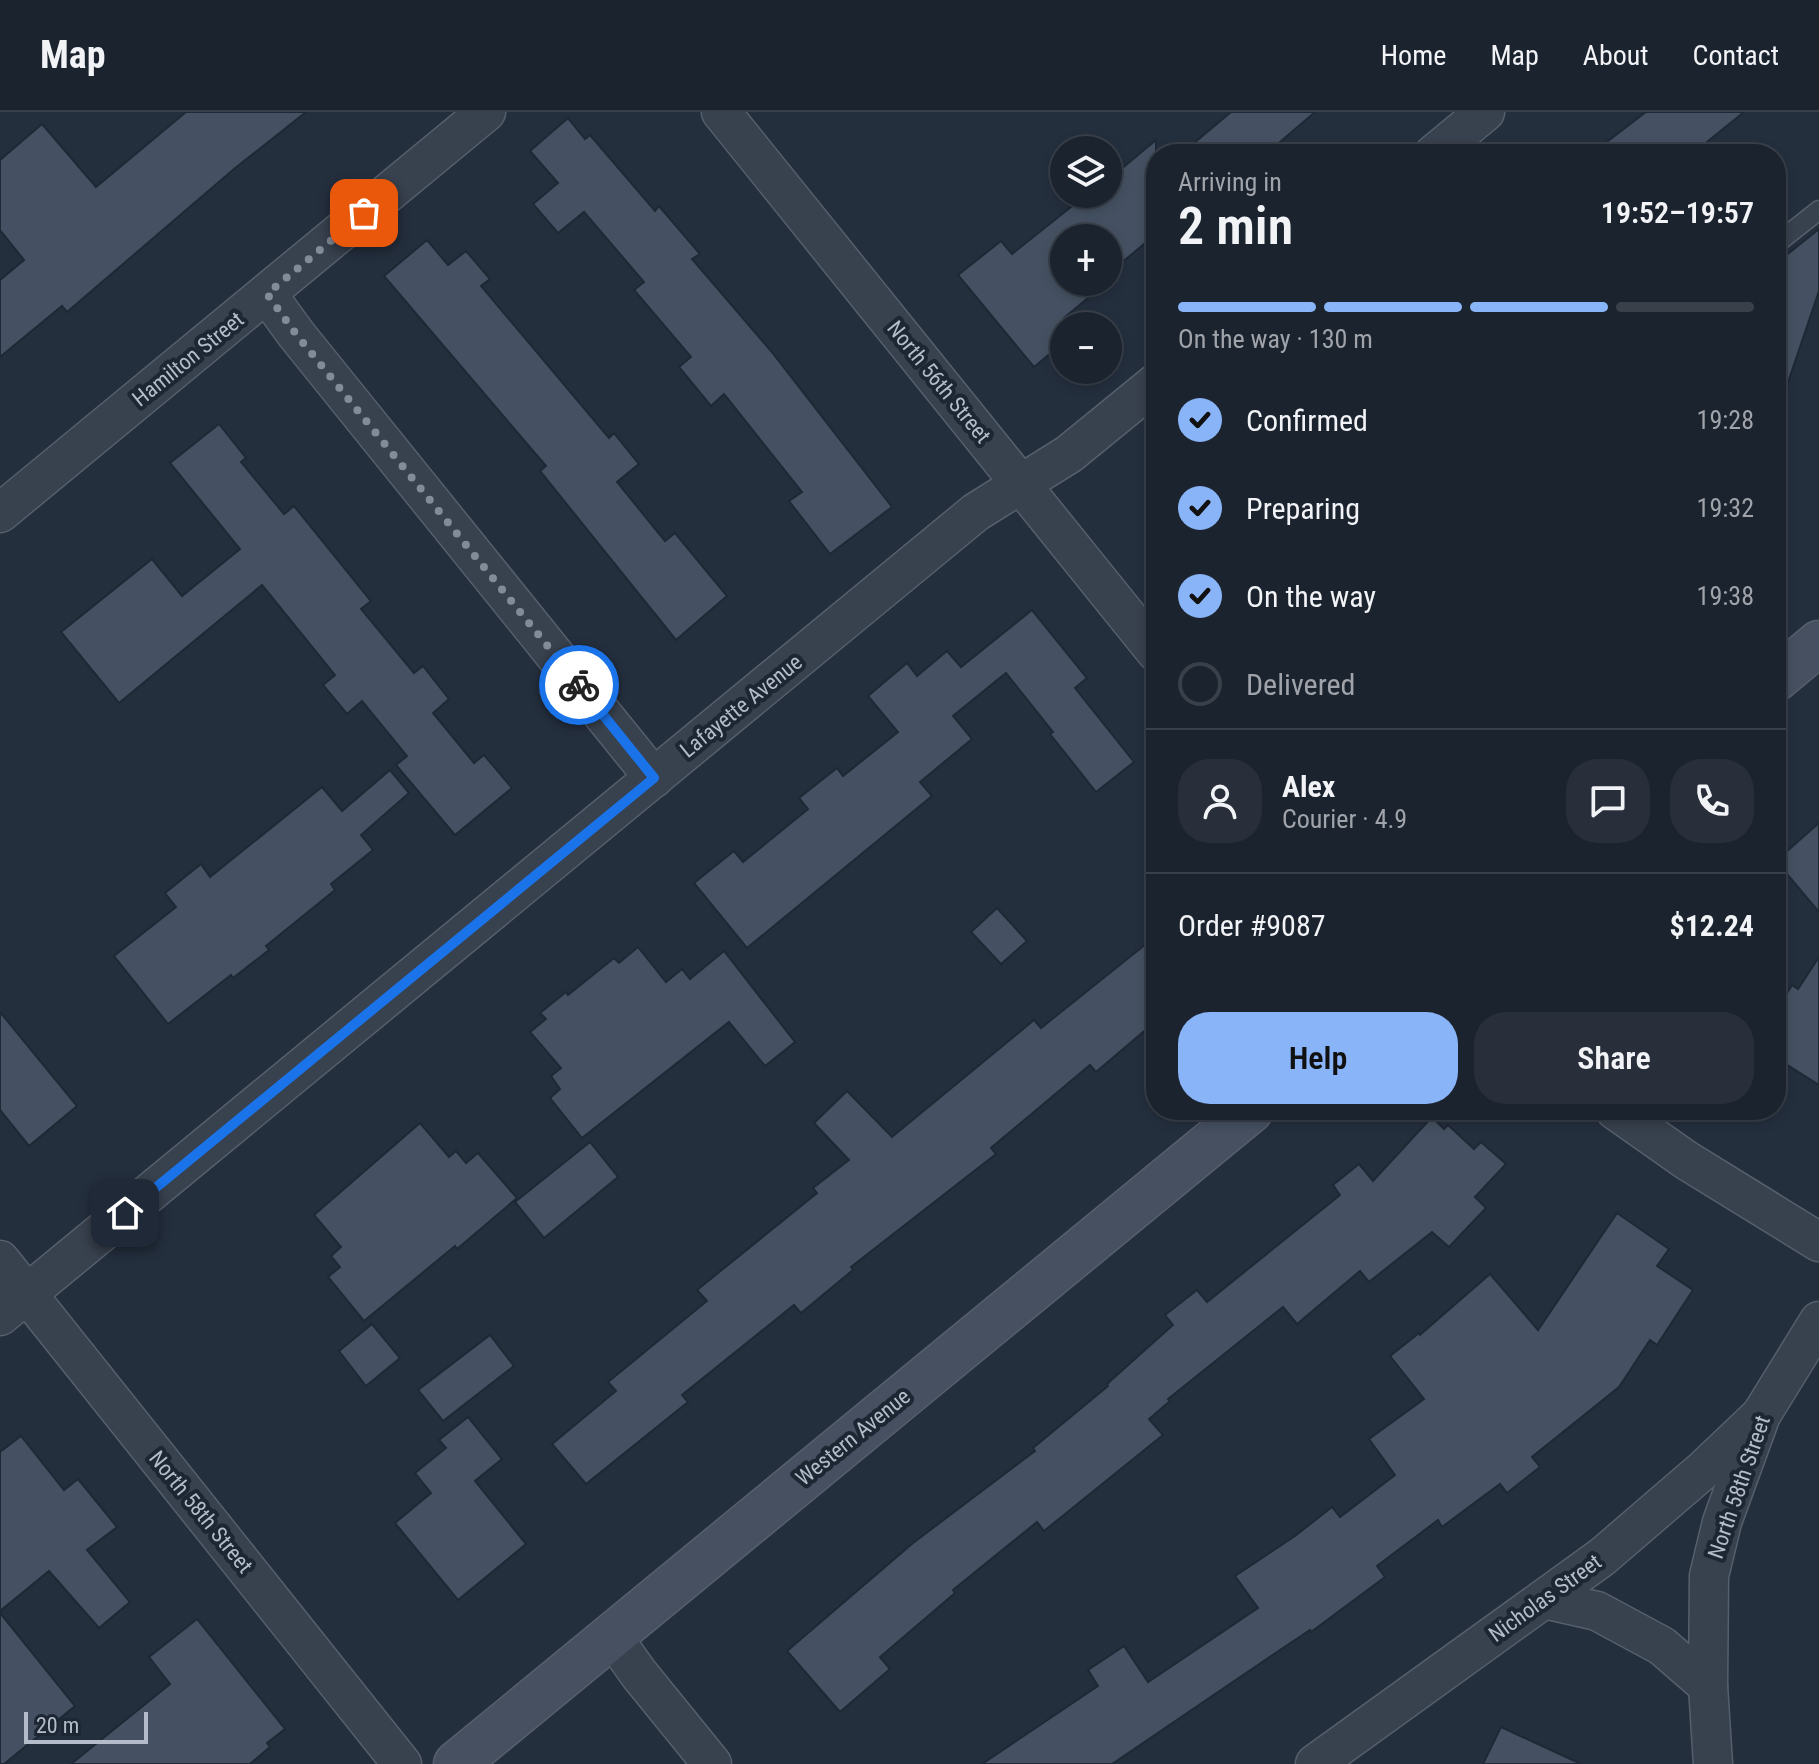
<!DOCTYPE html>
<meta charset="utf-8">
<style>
:root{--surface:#1b232e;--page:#282f3a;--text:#f1f3f6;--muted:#a0a4aa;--line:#39404a;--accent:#8ab4f8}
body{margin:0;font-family:"Roboto Condensed",sans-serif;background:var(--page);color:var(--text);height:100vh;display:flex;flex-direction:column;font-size:30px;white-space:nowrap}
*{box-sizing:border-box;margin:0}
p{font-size:26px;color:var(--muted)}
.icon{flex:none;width:44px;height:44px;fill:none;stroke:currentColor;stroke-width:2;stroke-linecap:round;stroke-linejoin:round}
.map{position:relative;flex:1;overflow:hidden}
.details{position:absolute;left:1146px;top:32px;width:640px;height:976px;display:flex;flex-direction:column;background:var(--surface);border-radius:32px;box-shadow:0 4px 12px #0003,0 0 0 2px var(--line)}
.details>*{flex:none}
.fabs{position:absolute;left:1050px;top:24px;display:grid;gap:16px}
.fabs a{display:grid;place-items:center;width:72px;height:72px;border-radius:50%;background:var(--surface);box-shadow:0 4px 12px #0003,0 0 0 2px var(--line);font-size:40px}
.scale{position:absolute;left:24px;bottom:20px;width:124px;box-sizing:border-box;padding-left:8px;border:4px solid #b4bcc9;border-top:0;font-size:22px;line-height:28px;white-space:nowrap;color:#b4bcc9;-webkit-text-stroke:6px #1d2633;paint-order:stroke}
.pin{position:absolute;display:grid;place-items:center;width:68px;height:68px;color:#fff;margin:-34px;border-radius:16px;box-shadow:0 4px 12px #0006}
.courier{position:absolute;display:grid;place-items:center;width:80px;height:80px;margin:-40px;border:6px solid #1a73e8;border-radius:50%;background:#fff;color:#222;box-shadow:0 2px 10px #0007}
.head em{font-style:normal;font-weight:600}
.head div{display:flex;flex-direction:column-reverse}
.head{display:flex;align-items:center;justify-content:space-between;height:136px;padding:0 32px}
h1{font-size:52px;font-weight:600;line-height:60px}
.bar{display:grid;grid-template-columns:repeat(4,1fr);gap:12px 8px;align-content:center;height:96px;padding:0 32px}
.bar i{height:10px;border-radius:6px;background:var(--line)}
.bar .selected{background:var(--accent)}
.bar p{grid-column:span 4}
.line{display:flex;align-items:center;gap:20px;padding:0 32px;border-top:2px solid var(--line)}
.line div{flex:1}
.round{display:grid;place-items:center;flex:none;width:84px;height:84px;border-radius:32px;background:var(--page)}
ol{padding:0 32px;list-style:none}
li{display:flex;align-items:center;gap:24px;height:88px}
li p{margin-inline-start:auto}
li .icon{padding:8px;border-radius:50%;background:var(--accent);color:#111;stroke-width:4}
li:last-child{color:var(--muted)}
li i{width:44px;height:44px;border:4px solid var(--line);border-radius:50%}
.cta{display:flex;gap:16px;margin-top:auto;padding:16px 32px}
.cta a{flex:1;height:92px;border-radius:32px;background:var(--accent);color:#111;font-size:32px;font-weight:600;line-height:92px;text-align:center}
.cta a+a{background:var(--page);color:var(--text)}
header{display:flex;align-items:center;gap:48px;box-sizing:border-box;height:112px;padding:0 40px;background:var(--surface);border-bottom:2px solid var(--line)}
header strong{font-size:38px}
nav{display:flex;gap:44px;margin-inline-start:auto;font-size:28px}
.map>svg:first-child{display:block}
</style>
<header>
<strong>Map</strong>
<nav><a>Home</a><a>Map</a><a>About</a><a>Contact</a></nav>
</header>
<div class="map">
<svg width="1819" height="1652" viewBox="0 0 1819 1652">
<rect width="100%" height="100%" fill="#242f3e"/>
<g fill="#455162" stroke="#1f2835" stroke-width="2">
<path d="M 186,0 L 306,0 L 234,57 L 67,200 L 62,194 L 0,245 L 0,168 L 24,148 L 0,118 L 0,48 L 42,12 L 96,75 Z"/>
<path d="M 1231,0 L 1315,0 L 1266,42 L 1181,42 Z"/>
<path d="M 1646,0 L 1744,0 L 1692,42 L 1591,42 Z"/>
<path d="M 568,6 L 585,27 L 590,23 L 655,99 L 659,94 L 700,142 L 692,147 L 771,239 L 892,395 L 830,442 L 789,389 L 802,380 L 724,282 L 711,294 L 679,255 L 691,245 L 634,178 L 644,170 L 584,100 L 558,121 L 533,92 L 558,71 L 530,39 Z"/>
<path d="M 1156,28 L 1156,122 L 1108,162 L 1108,126 L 1064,126 L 1064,170 L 1107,170 L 1064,206 L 1064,230 L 1034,255 L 958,163 L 1001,129 L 1012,142 L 1076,91 L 1078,94 L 1092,82 L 1108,82 L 1108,68 Z"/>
<path d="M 1819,117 L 1819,179 L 1782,288 L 1776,287 L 1776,168 L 1784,145 Z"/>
<path d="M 427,128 L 448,153 L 466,139 L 490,167 L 481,174 L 609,326 L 614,321 L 639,352 L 617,370 L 665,429 L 675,421 L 727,484 L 676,528 L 540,359 L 546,354 L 384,164 Z"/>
<path d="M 219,312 L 246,346 L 241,350 L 284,402 L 294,394 L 371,489 L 361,497 L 414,561 L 423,554 L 449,587 L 433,601 L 474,651 L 484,643 L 512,676 L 455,723 L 396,653 L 407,644 L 362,589 L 347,602 L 323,573 L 335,563 L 262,473 L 119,591 L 61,520 L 152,447 L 182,484 L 240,437 L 170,351 Z"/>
<path d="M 1032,498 L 1087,566 L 1075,576 L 1134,650 L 1096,680 L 1050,622 L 1053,620 L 1006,561 L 953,604 L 972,627 L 920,670 L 932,684 L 747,836 L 694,771 L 734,739 L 743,750 L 808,697 L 799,686 L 837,656 L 843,664 L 898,620 L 868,584 L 907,551 L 917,564 L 947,539 L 961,555 Z"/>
<path d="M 390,658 L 409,681 L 361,723 L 373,738 L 331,772 L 335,778 L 266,834 L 269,838 L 233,866 L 231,863 L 168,912 L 114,844 L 176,795 L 165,781 L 201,752 L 210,765 L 322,675 L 342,699 Z"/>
<path d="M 1819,711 L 1819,800 L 1776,749 Z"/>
<path d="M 997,796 L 1027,829 L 1001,852 L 971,820 Z"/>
<path d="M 1156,824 L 1156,909 L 1096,960 L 1090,953 L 991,1036 L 996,1042 L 851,1155 L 853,1158 L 801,1201 L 794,1193 L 682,1283 L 688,1290 L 586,1372 L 552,1332 L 616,1279 L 608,1270 L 707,1189 L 697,1178 L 817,1081 L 813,1076 L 849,1048 L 814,1011 L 847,979 L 892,1025 L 1034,908 L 1041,916 Z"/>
<path d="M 638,835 L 666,870 L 682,857 L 690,867 L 724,839 L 795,930 L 765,954 L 729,910 L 582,1026 L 550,986 L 560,977 L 551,964 L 561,956 L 530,920 L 546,907 L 540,901 L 566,880 L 568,883 L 614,846 L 619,851 Z"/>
<path d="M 1819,845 L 1819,973 L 1776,946 L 1776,899 L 1792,873 L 1798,877 Z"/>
<path d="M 0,900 L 77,994 L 29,1034 L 0,998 Z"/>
<path d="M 1432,1005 L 1444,1017 L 1448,1013 L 1474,1037 L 1481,1030 L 1506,1052 L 1475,1085 L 1486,1096 L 1449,1135 L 1432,1120 L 1369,1170 L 1360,1159 L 1297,1212 L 1283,1195 L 1168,1287 L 1170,1289 L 1149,1307 L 1163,1323 L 1044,1419 L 1037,1410 L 953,1478 L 955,1481 L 880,1545 L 890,1557 L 840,1600 L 787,1539 L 913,1431 L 1035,1339 L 1033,1336 L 1108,1274 L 1107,1272 L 1173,1213 L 1165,1203 L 1197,1178 L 1207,1190 L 1340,1083 L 1333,1073 L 1359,1052 L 1373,1069 Z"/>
<path d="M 420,1011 L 449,1045 L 456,1039 L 466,1051 L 478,1041 L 517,1086 L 457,1137 L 455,1134 L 364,1209 L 328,1165 L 340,1155 L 331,1144 L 341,1135 L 314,1103 Z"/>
<path d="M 590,1030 L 618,1065 L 544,1126 L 515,1090 Z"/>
<path d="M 1617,1101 L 1669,1137 L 1657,1154 L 1693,1178 L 1657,1233 L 1650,1228 L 1619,1275 L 1532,1345 L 1540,1355 L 1507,1381 L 1500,1372 L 1442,1415 L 1438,1408 L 1377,1454 L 1385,1465 L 1311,1520 L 1310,1518 L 1271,1544 L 1112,1652 L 982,1652 L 1098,1574 L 1088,1558 L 1124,1534 L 1148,1570 L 1258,1496 L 1235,1464 L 1295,1424 L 1332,1395 L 1340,1405 L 1395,1363 L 1369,1327 L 1424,1287 L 1390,1244 L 1419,1221 L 1420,1223 L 1490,1162 L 1538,1218 Z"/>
<path d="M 372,1212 L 400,1246 L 366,1274 L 339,1239 Z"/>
<path d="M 490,1223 L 514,1254 L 443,1309 L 418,1278 Z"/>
<path d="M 468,1305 L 502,1347 L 475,1369 L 526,1432 L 458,1488 L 395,1411 L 431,1381 L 415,1361 L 446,1336 L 439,1328 Z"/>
<path d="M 21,1324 L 64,1378 L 78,1367 L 117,1415 L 87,1438 L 130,1490 L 99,1516 L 49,1459 L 0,1499 L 0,1340 Z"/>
<path d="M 0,1501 L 75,1594 L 4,1652 L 0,1652 Z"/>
<path d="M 197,1507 L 285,1617 L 267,1631 L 270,1635 L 250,1652 L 71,1652 L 170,1572 L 149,1545 Z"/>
<path d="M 1501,1615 L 1581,1652 L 1483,1652 Z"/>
</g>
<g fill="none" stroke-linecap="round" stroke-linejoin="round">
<defs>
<path id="lane" d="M 1776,132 L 1819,98"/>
<g id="street">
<path d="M 721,0 L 1156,540"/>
<path d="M 1434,42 L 1485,0"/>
<path d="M 267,182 L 296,222 L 654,666"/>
<path d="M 0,401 L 486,0"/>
<path d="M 1615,998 L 1686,1048 L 1819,1130"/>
<path d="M 0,1148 L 402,1652"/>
<path d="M 0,1204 L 976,400 L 1069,342 L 1156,271"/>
<path d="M 1544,1487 L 1597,1499 L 1662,1534 L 1708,1574"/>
<path d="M 612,1524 L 639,1562 L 712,1652"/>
<path d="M 1315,1652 L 1602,1445 L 1702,1359 L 1761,1303"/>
<path d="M 1713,1652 L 1708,1574 L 1709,1464 L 1722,1410 L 1761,1303 L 1819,1209"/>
</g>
<g id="secondary">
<path d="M 1776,567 L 1819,531"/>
<path d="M 456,1652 L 1251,998"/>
</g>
</defs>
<use href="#lane" stroke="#565f6c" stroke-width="21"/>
<use href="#street" stroke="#565f6c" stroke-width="41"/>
<use href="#secondary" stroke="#565f6c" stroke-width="47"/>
<use href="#lane" stroke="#38414e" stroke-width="18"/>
<use href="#street" stroke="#38414e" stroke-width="38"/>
<use href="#secondary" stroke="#465061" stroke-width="44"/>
</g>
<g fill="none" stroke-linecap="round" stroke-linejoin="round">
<path stroke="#828b98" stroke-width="8" stroke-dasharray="0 14.4" d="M 364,101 L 267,182 L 296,222 L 579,573"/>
<path stroke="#1a73e8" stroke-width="10" d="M 125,1101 L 654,666 L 579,573"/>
</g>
<g text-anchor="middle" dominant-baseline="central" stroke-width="8" stroke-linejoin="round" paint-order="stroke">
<g font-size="22" fill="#b4bcc9" stroke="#1d2633">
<text transform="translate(188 247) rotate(-39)">Hamilton Street</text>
<text transform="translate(939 270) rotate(51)">North 56th Street</text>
<text transform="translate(741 594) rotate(-39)">Lafayette Avenue</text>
<text transform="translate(853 1325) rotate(-39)">Western Avenue</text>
<text transform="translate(1739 1375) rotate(-71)">North 58th Street</text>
<text transform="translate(201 1400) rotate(51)">North 58th Street</text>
<text transform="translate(1545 1486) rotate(-36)">Nicholas Street</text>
</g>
</g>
</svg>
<div class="fabs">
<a><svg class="icon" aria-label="layers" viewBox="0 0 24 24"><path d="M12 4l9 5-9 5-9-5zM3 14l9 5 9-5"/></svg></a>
<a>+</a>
<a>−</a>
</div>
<div class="scale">20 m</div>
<div class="pin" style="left:364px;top:101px;background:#ea580c"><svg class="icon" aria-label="bag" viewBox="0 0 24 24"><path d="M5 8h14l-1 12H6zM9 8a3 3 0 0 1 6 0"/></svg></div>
<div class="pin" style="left:125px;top:1101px;background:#1f2937"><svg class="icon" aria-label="home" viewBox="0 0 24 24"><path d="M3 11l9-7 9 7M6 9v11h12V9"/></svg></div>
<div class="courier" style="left:579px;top:573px"><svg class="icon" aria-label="bike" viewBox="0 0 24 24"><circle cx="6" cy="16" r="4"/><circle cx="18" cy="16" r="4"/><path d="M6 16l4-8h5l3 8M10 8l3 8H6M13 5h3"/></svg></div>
<section class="details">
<div class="head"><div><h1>2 min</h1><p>Arriving in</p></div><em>19:52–19:57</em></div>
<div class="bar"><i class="selected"></i><i class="selected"></i><i class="selected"></i><i></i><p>On the way · 130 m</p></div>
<ol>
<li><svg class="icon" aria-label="check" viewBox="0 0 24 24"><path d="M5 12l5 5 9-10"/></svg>Confirmed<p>19:28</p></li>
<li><svg class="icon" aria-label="check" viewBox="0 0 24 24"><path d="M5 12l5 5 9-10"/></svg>Preparing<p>19:32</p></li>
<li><svg class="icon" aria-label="check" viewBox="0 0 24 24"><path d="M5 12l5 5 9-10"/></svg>On the way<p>19:38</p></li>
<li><i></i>Delivered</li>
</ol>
<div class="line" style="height:144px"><a class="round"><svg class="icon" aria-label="person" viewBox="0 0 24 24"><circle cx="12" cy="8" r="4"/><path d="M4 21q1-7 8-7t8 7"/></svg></a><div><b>Alex</b><p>Courier · 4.9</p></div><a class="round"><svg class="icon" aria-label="chat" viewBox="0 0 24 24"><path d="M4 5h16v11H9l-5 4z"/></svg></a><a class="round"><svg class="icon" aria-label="phone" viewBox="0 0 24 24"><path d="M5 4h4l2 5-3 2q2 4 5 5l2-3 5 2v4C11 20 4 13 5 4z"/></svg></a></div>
<div class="line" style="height:104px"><div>Order #9087</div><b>$12.24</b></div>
<div class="cta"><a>Help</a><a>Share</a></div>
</section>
</div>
